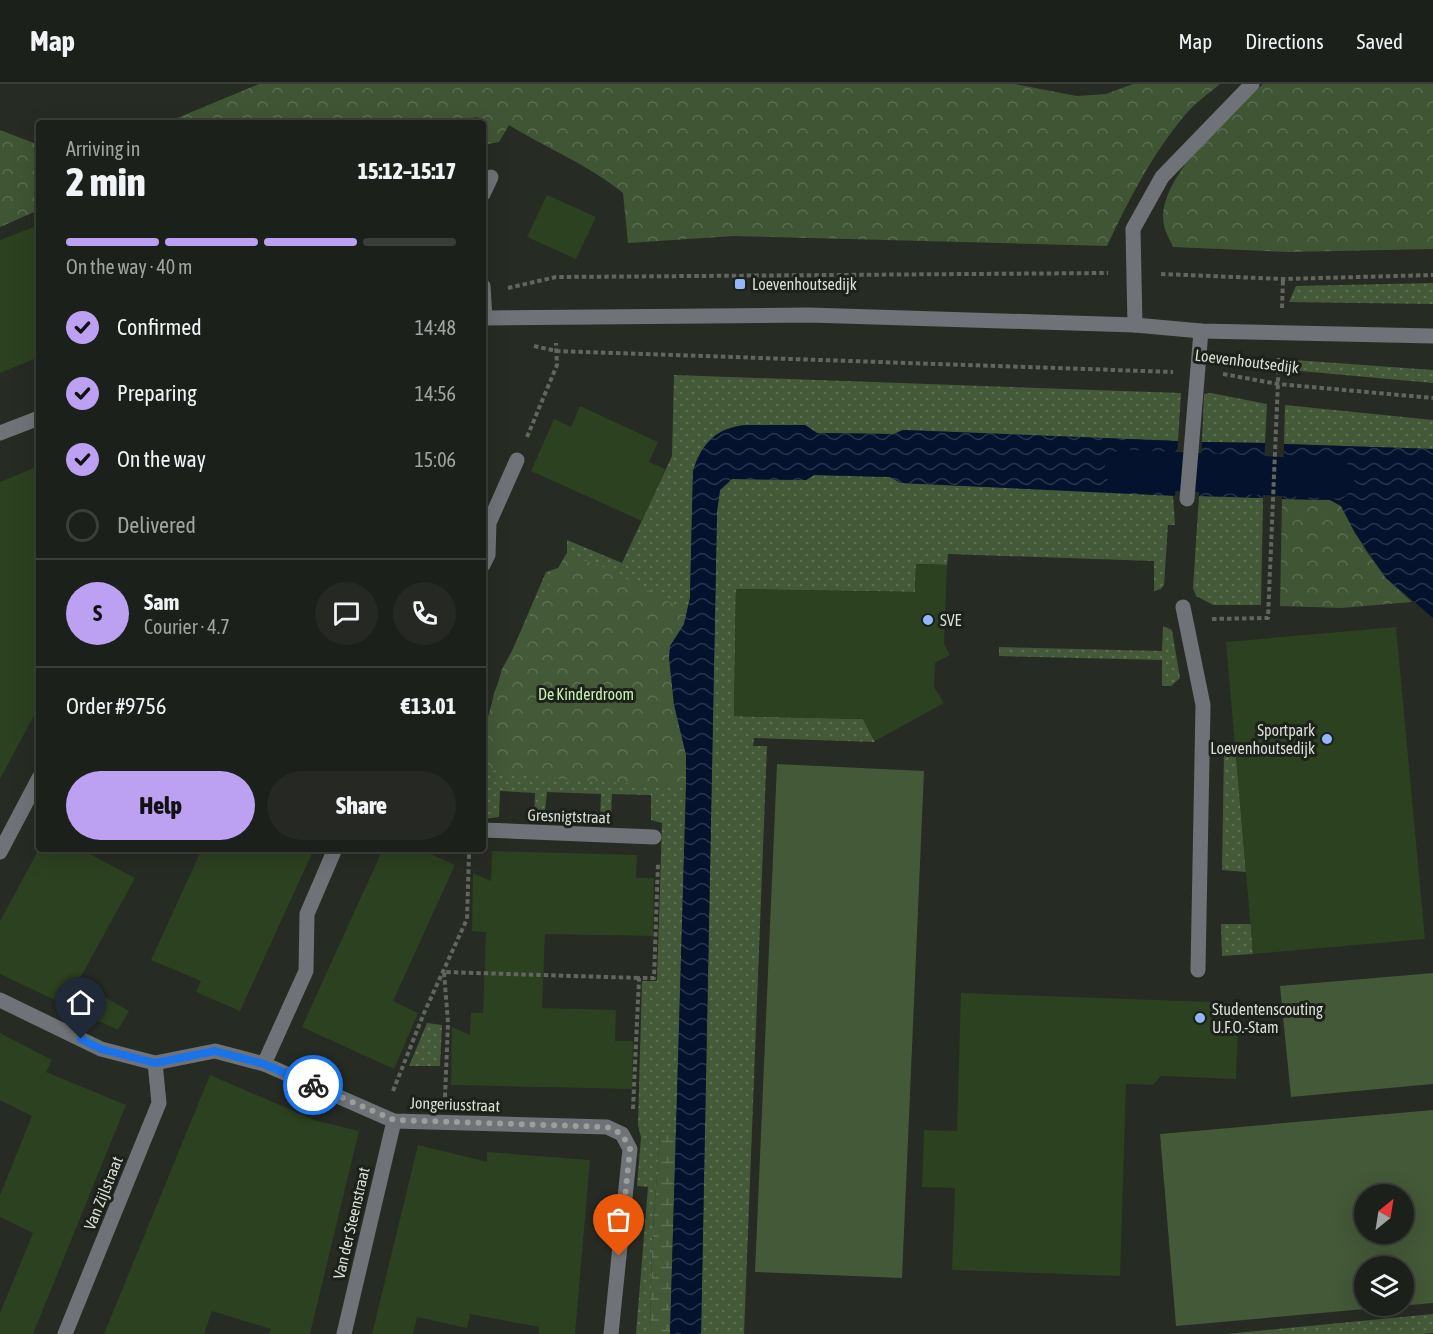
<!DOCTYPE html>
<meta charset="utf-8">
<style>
:root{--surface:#1c201a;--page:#252823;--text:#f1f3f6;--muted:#a0a3a2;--line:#3a3e39;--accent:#bca0f2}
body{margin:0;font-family:"Asap Condensed",sans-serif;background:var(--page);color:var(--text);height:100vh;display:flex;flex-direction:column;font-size:22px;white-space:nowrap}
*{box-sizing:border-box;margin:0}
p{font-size:20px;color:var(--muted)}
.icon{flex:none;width:33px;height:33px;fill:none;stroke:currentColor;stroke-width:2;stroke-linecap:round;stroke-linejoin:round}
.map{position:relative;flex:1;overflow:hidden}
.details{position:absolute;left:36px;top:36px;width:450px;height:732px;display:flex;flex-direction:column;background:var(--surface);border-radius:6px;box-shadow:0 6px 24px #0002,0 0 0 2px var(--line)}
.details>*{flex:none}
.needle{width:39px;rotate:30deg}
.tools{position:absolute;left:1354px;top:1100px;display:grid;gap:12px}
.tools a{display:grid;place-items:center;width:60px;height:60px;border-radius:50%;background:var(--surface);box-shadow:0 6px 24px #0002,0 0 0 2px var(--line);font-size:30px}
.pin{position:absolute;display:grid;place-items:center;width:51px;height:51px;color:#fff;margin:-62px -26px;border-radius:50% 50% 50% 0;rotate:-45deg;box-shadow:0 0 6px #0007}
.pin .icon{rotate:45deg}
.courier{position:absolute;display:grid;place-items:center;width:60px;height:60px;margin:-30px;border:4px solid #1a73e8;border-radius:50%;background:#fff;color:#222;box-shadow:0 2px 8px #0007}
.overview em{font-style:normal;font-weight:800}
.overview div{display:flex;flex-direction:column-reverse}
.overview{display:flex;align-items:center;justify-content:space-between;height:102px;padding:0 30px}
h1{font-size:39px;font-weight:800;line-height:45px}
.bar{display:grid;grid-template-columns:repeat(4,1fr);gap:9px 6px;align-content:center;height:72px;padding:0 30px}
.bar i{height:8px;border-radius:4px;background:var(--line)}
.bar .active{background:var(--accent)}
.bar p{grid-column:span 4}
.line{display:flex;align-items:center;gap:15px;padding:0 30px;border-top:2px solid var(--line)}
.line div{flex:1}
.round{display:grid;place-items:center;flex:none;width:63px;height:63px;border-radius:32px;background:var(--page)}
ol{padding:0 30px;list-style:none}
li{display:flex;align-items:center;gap:18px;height:66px}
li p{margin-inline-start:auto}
li .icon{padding:6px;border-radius:50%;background:var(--accent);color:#111;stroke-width:4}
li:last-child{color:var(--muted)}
li i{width:33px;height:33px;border:3px solid var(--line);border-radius:50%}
.cta{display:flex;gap:12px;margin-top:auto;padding:12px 30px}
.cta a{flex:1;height:69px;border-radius:36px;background:var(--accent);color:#111;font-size:24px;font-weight:800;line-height:69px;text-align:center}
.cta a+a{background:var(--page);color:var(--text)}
header{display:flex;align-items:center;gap:36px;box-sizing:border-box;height:84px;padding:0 30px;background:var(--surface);border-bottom:2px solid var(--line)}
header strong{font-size:28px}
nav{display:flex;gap:33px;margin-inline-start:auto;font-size:21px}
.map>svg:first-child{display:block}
</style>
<header>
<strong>Map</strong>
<nav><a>Map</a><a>Directions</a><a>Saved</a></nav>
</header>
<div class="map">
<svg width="1433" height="1250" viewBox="0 0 1433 1250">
<defs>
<pattern id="grass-dots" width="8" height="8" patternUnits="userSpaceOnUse" patternTransform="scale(1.5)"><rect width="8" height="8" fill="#445938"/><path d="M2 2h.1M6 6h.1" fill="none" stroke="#5e7054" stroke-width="1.8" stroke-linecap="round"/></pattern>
<pattern id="forest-crowns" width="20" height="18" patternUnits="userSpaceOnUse" patternTransform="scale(1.5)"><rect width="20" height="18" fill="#405534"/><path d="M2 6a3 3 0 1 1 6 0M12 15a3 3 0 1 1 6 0" fill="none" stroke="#5b6d51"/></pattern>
<pattern id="wetland-marsh" width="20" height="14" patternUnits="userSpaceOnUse" patternTransform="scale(1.5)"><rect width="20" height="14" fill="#445938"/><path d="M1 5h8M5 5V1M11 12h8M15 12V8" fill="none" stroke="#5e7054"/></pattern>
<pattern id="park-crowns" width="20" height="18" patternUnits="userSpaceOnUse" patternTransform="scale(1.5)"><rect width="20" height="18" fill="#445938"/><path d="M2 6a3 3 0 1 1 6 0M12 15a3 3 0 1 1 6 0" fill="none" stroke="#5e7054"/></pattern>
<pattern id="water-waves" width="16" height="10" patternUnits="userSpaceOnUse" patternTransform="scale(1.5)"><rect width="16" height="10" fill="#05122e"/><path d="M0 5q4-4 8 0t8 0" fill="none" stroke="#29344c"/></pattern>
</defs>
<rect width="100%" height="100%" fill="#262b23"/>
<g fill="url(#grass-dots)">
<path d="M 1433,199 L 1433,220 L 1289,218 L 1296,202 Z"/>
<path d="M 1295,276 L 1433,286 L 1433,299 L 1300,287 L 1295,283 Z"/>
<path d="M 674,291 L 1181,309 L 1178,357 L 903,346 L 894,350 L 817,349 L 805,341 L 693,387 L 690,514 L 684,540 L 686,703 L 676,1051 L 660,1049 L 652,1159 L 650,1250 L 636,1250 L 648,1103 L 637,1102 L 641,1053 L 638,1041 L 642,897 L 657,897 L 662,739 L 651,736 L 651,711 L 612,710 L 611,736 L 604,738 L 600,736 L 601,710 L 547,708 L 544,736 L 534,733 L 535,709 L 500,707 L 499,733 L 483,735 L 483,661 L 494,609 L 546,488 L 561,483 L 567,472 L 567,456 L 622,479 L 672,372 Z"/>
<path d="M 1211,309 L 1267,320 L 1265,359 L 1202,358 L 1204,310 Z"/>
<path d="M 1285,321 L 1433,336 L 1433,365 L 1284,360 Z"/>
<path d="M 814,391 L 890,393 L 901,399 L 1173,411 L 1175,441 L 1168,441 L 1164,501 L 1161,505 L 1154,507 L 1154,477 L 948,470 L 947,481 L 916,480 L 915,508 L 736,505 L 734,632 L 863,635 L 875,658 L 754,654 L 753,662 L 767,662 L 744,1250 L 701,1250 L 717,427 L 720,406 L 732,395 L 806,396 Z"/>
<path d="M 1199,412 L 1263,414 L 1261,521 L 1213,521 L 1196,512 L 1193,504 Z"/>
<path d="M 1163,542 L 1172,546 L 1180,594 L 1171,602 L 1162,602 L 1162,576 L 999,572 L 999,563 L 1162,567 Z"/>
<path d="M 1224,667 L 1236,667 L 1246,788 L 1222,786 Z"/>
<path d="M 1221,840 L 1251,840 L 1253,870 L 1222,872 Z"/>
<path d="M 427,939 L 442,941 L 440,982 L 409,982 Z"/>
<path d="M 1433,1230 L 1433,1249 L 1424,1250 L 1226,1250 Z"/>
</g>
<g fill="url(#forest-crowns)">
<path d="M 259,0 L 1015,0 L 1077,12 L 1106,10 L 1133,0 L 1220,0 C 1208,10 1195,19 1185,31 C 1152,70 1129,116 1107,162 L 734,152 L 628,159 L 623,109 C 587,80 548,65 509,41 L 499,58 L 483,61 L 483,39 L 476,39 L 478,33 L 441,39 L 165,39 Z"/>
<path d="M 1263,0 L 1433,0 L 1433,165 L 1288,168 L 1173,163 C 1170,156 1165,148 1164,141 C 1154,97 1232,26 1263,0 Z"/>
<path d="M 0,46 L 39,61 L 39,126 L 0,143 Z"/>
<path d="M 1282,415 L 1330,416 L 1341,422 L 1366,467 L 1386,494 L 1412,518 L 1341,524 L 1280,522 Z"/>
</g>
<path fill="url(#wetland-marsh)" d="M 660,1049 L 676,1051 L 670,1250 L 650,1250 L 652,1159 Z"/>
<path fill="url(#park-crowns)" d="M 566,470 L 606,484 L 688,528 L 678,553 L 670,562 L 674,621 L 686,671 L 686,703 L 558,695 L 483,685 L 483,650 L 502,585 Z"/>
<g fill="#445938" fill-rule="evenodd">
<path d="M 777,680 L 924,687 L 902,1194 L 755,1188 Z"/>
<path d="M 1433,889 L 1433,1000 L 1291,1013 L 1280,902 Z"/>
<path d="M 1433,1026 L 1433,1219 L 1176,1242 L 1160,1050 ZM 1365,1110 L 1404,1110 L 1404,1149 L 1365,1149 ZM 1365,1182 L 1404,1182 L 1404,1221 L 1365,1221 Z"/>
</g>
<g fill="url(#water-waves)">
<path d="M 746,341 L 805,341 L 817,349 L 894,350 L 903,346 L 1178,357 L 1175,412 L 901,399 L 890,393 L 814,391 L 806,396 L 732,395 L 720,406 L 717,427 L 701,1250 L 670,1250 L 686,703 L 686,671 L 674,621 L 669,574 L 670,562 L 684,540 L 690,514 L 693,387 C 701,360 717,343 746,341 Z"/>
<path d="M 1202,358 L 1265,359 L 1263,414 L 1199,412 Z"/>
<path d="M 1284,360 L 1433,365 L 1433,534 L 1386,494 L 1355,449 L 1341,422 L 1330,416 L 1282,415 Z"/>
</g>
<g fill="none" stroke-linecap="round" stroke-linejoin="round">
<path stroke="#05122e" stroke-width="39" d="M 1124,385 L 1335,395"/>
</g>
<g fill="#2c4120">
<path d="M 547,111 L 596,133 L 576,175 L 527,153 Z"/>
<path d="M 39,141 L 39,273 L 0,289 L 0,156 Z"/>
<path d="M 580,322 L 658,358 L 649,378 L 665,385 L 642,437 L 531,387 L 554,335 L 571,343 Z"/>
<path d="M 39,382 L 39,622 L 0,695 L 0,398 Z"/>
<path d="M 916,480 L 947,481 L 944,560 L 950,571 L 935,579 L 934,603 L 944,619 L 875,657 L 863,635 L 734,632 L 736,505 L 915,508 Z"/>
<path d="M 1396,543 L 1425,855 L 1253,870 L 1226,558 Z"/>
<path d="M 39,765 L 80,765 L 135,794 L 78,898 L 129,927 L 118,946 L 0,890 L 0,837 Z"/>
<path d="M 202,765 L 314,765 L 240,927 L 196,908 L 201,897 L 151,876 Z"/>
<path d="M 383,765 L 419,765 L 455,781 L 393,917 L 418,929 L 394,985 L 302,943 Z"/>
<path d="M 492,767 L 637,771 L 636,794 L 654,794 L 653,852 L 545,850 L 542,924 L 616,926 L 615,957 L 633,957 L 632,1005 L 451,1001 L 452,943 L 470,951 L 471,929 L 483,929 L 486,848 L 472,847 L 473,789 L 491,797 Z"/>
<path d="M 961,909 L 1239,919 L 1236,995 L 1161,992 L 1153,1001 L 1126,1000 L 1120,1192 L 952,1186 L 955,1104 L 922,1103 L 924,1046 L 957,1047 Z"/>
<path d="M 0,949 L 52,976 L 46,988 L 126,1021 L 33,1250 L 0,1250 L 0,1229 L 33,1149 L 0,1133 L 0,1111 L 32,1032 L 0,1016 Z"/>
<path d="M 210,991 L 314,1036 L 359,1047 L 310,1250 L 269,1250 L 271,1245 L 212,1227 L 204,1250 L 104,1250 Z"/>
<path d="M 418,1061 L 487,1078 L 487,1068 L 590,1076 L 575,1250 L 539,1250 L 539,1243 L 470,1230 L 467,1244 L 417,1233 L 413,1250 L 372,1250 Z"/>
</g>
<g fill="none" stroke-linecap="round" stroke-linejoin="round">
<g stroke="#61665e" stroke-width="4" stroke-dasharray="4.5 3" stroke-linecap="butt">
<path d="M 1161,190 L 1283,195 L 1433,191"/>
<path d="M 508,204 L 556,193 L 1108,189"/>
<path d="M 1282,224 L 1283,195"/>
<path d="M 534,262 L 556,267 L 1173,288"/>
<path d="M 1223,290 L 1278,300 L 1433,314"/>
<path d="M 527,353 L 557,281 L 556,259"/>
<path d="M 1212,535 L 1268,534 L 1279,274"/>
<path d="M 393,1007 L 424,929 L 467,835 L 469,769"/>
<path d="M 445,1013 L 448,939 L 444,888 L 639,894"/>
<path d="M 633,1025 L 639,894 L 654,894 L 658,779"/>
</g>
<g stroke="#6f7276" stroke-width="15">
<path d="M 483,110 L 491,93"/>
<path d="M 483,202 L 485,234"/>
<path d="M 483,234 L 809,231 L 1135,241 L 1201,247 L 1433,252"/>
<path d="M 1135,241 L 1133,145 L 1162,93 L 1252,0"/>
<path d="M 0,349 L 39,334"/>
<path d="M 1187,415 L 1201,247"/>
<path d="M 483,481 L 488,471 L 489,439 L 517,376"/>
<path d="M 1183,523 L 1203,621 L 1198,886"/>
<path d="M 483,746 L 654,753"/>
<path d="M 0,768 L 39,694"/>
<path d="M 0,916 L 101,965 L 155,979 L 215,967 L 264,980 L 394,1037 L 607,1043 L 622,1050 L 630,1065 L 611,1250"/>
<path d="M 264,980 L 306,887 L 307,830 L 335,765"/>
<path d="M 65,1250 L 159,1019 L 155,979"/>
<path d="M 344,1250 L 394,1037"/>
</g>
</g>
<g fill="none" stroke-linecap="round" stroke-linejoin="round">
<path stroke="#9b9f99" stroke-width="6" stroke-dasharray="0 10.8" d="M 313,1001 L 394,1036 L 607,1043 L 622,1050 L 630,1065 L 619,1172"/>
<path stroke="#1a73e8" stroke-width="8" d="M 81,955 L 101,965 L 155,979 L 215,967 L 264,980 L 313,1001"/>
</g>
<g fill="#92b7fd" stroke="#1c211a" stroke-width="2">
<rect x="734" y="194" width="12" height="12" rx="3"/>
<circle cx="928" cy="536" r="6"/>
<circle cx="1327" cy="655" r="6"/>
<circle cx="1200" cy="934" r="6"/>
</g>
<g text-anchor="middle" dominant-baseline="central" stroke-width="6" stroke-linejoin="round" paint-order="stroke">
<g font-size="16" fill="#daded8" stroke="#1c211a" text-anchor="start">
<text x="752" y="200">Loevenhoutsedijk</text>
<text x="940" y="536">SVE</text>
<text x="1315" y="646" text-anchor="end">Sportpark<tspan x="1315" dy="18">Loevenhoutsedijk</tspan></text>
<text x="1212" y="925">Studentenscouting<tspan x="1212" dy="18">U.F.O.-Stam</tspan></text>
</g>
<g font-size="16" fill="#daded8" stroke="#1c211a">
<text transform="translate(1247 277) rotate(7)">Loevenhoutsedijk</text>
<text transform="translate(569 732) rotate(2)">Gresnigtstraat</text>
<text transform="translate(455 1020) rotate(2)">Jongeriusstraat</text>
<text transform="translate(103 1109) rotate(-68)">Van Zijlstraat</text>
<text transform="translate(351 1139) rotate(-77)">Van der Steenstraat</text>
</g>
<g font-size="16" fill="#c9f0b4" stroke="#1c211a">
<text x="586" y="610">De Kinderdroom</text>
</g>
</g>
</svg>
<div class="tools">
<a><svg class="needle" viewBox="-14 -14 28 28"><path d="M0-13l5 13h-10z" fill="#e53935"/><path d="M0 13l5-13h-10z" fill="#a0a3a2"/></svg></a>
<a><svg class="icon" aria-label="layers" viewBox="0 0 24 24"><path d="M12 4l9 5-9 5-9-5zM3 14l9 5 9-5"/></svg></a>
</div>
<div class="pin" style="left:619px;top:1172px;background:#ea580c"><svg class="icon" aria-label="bag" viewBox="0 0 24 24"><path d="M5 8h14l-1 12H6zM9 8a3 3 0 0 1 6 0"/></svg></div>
<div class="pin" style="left:81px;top:955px;background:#1f2937"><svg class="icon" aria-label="home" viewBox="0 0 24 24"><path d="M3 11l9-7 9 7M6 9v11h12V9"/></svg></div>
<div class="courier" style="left:313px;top:1001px"><svg class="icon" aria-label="bike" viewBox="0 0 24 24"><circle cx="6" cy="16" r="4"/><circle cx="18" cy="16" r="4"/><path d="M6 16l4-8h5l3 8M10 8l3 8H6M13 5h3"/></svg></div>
<section class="details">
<div class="overview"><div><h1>2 min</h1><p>Arriving in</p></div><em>15:12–15:17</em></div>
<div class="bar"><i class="active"></i><i class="active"></i><i class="active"></i><i></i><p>On the way · 40 m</p></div>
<ol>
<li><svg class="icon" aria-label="check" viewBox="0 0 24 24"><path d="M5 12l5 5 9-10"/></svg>Confirmed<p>14:48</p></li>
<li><svg class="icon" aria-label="check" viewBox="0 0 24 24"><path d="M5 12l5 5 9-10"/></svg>Preparing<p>14:56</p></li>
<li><svg class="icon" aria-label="check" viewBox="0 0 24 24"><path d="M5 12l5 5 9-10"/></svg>On the way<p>15:06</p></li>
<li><i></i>Delivered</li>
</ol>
<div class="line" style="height:108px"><b class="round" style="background:var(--accent);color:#111">S</b><div><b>Sam</b><p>Courier · 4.7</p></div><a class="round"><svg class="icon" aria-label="chat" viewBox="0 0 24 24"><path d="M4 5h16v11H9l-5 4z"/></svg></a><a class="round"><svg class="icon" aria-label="phone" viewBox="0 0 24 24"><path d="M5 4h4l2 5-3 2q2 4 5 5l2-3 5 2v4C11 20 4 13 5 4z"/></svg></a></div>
<div class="line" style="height:78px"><div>Order #9756</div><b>€13.01</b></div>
<div class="cta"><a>Help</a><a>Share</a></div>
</section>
</div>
